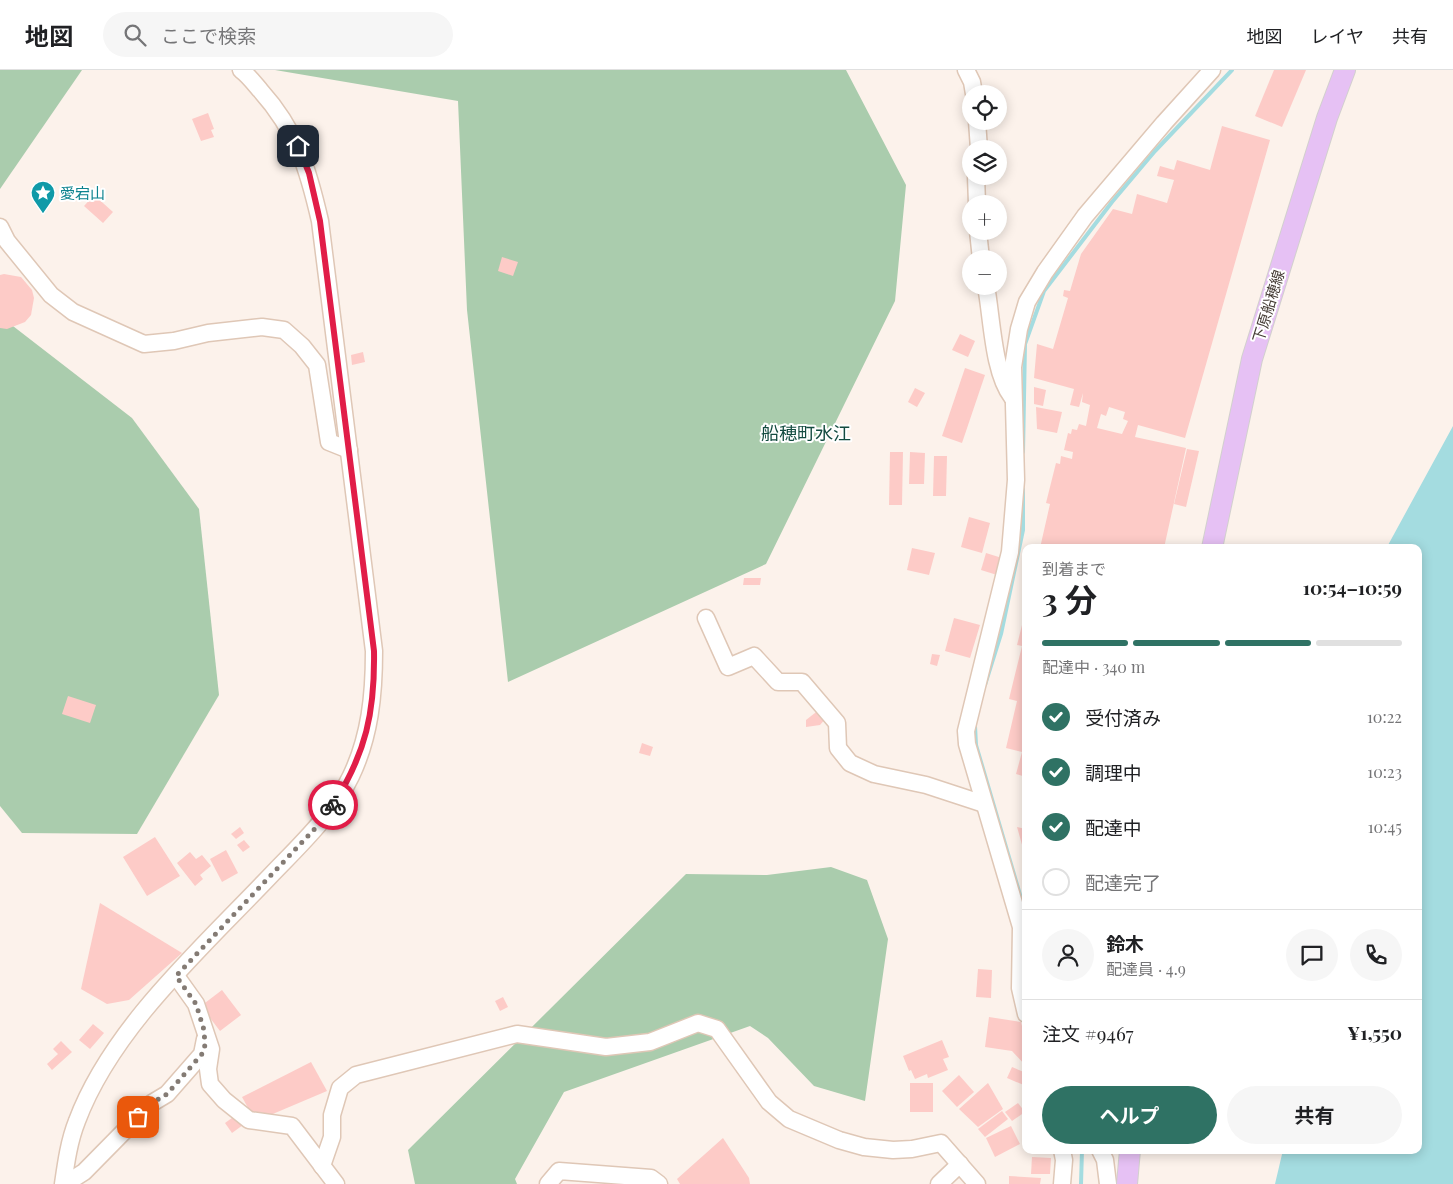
<!DOCTYPE html>
<html lang="ja">
<meta charset="utf-8">
<style>
:root{--surface:#fff;--page:#f6f6f6;--text:#202124;--muted:#757577;--line:#e0e0e0;--accent:#2f7264}
body{margin:0;font-family:"Playfair Display","Noto Sans JP",serif;background:var(--page);color:var(--text);height:100vh;display:flex;flex-direction:column;font-size:19px;white-space:nowrap}
*{box-sizing:border-box;margin:0}
p{font-size:16px;color:var(--muted)}
.icon{flex:none;width:28px;height:28px;fill:none;stroke:currentColor;stroke-width:2;stroke-linecap:round;stroke-linejoin:round}
.map{position:relative;flex:1;overflow:hidden}
.panel{position:absolute;left:1022px;top:474px;width:400px;height:610px;display:flex;flex-direction:column;background:var(--surface);border-radius:10px;box-shadow:0 2px 12px #0003}
.panel>*{flex:none}
.buttons{position:absolute;left:962px;top:15px;display:grid;gap:10px}
.buttons a{display:grid;place-items:center;width:45px;height:45px;border-radius:50%;background:var(--surface);box-shadow:0 2px 12px #0003;font-size:25px}
.pin{position:absolute;display:grid;place-items:center;width:42px;height:42px;color:#fff;margin:-21px;border-radius:10px;box-shadow:0 2px 8px #0006}
.courier{position:absolute;display:grid;place-items:center;width:50px;height:50px;margin:-25px;border:4px solid #e11d48;border-radius:50%;background:#fff;color:#222;box-shadow:0 1px 6px #0007}
.overview em{font-style:normal;font-weight:700}
.overview div{display:flex;flex-direction:column-reverse}
.overview{display:flex;align-items:center;justify-content:space-between;height:85px;padding:0 20px}
h1{font-size:32px;font-weight:700;line-height:38px}
.bar{display:grid;grid-template-columns:repeat(4,1fr);gap:8px 5px;align-content:center;height:60px;padding:0 20px}
.bar i{height:6px;border-radius:4px;background:var(--line)}
.bar .on{background:var(--accent)}
.bar p{grid-column:span 4}
.line{display:flex;align-items:center;gap:12px;padding:0 20px;border-top:1px solid var(--line)}
.line div{flex:1}
.round{display:grid;place-items:center;flex:none;width:52px;height:52px;border-radius:26px;background:var(--page)}
ol{padding:0 20px;list-style:none}
li{display:flex;align-items:center;gap:15px;height:55px}
li p{margin-inline-start:auto}
li .icon{padding:5px;border-radius:50%;background:var(--accent);color:#fff;stroke-width:4}
li:last-child{color:var(--muted)}
li i{width:28px;height:28px;border:2px solid var(--line);border-radius:50%}
.cta{display:flex;gap:10px;margin-top:auto;padding:10px 20px}
.cta a{flex:1;height:58px;border-radius:30px;background:var(--accent);color:#fff;font-size:20px;font-weight:700;line-height:58px;text-align:center}
.cta a+a{background:var(--page);color:var(--text)}
header{display:flex;align-items:center;gap:30px;box-sizing:border-box;height:70px;padding:0 25px;background:var(--surface);border-bottom:1px solid var(--line)}
header strong{font-size:24px}
nav{display:flex;gap:28px;margin-inline-start:auto;font-size:18px}
.search{width:350px;height:45px;background:var(--page);display:flex;align-items:center;gap:12px;box-sizing:border-box;padding:0 18px;border-radius:28px;color:var(--muted);font-size:19px}
.map>svg:first-child{display:block}
</style>
<header>
<strong>地図</strong>
<div class="search"><svg class="icon" aria-label="search" viewBox="0 0 24 24"><circle cx="10" cy="10" r="6"/><path d="M15 15l6 6"/></svg>ここで検索</div>
<nav><a>地図</a><a>レイヤ</a><a>共有</a></nav>
</header>
<div class="map">
<svg width="1453" height="1114" viewBox="0 0 1453 1114">
<rect width="100%" height="100%" fill="#fcf2eb"/>
<g fill="#aaccad">
<path d="M 0,0 L 82,0 L 0,119 Z"/>
<path d="M 275,0 L 846,0 L 906,115 L 895,231 L 766,494 L 508,612 L 467,240 L 458,31 Z"/>
<path d="M 0,246 L 132,348 L 199,439 L 219,625 L 137,764 L 22,763 L 0,736 Z"/>
<path d="M 831,797 L 867,810 L 888,869 L 865,1031 L 814,1016 L 768,968 L 750,956 L 564,1022 L 515,1109 L 517,1114 L 415,1114 L 408,1080 L 686,804 L 767,805 Z"/>
</g>
<path fill="#a4dce0" d="M 1453,356 L 1453,1114 L 1275,1114 L 1283,1080 L 1419,1080 L 1419,478 L 1387,477 Z"/>
<g fill="none" stroke-linecap="round" stroke-linejoin="round">
<g stroke="#a4dce0" stroke-width="4">
<path d="M 1023,382 L 1025,274 L 1044,221 L 1112,132 L 1155,81 L 1232,0"/>
<path d="M 985,615 L 1001,564 L 1023,460 L 1023,419"/>
<path d="M 975,656 L 976,675 L 1026,845"/>
<path d="M 1081,1114 L 1082,1080"/>
</g>
</g>
<g fill="#fdcbc7" fill-rule="evenodd">
<path d="M 1274,0 L 1306,0 L 1282,57 L 1255,46 Z"/>
<path d="M 208,43 L 214,59 L 211,60 L 214,67 L 201,71 L 192,49 Z"/>
<path d="M 1222,56 L 1270,70 L 1185,368 L 1138,355 L 1135,367 L 1186,378 L 1164,478 L 1040,478 L 1050,434 L 1046,433 L 1056,393 L 1060,394 L 1061,386 L 1072,389 L 1073,382 L 1064,380 L 1068,363 L 1071,364 L 1072,359 L 1077,360 L 1079,354 L 1086,356 L 1090,335 L 1082,332 L 1083,323 L 1079,337 L 1070,335 L 1074,319 L 1034,308 L 1037,274 L 1053,279 L 1068,228 L 1063,226 L 1064,220 L 1070,221 L 1081,184 L 1113,139 L 1132,144 L 1137,124 L 1167,133 L 1174,110 L 1157,106 L 1160,96 L 1174,100 L 1177,90 L 1210,100 ZM 1109,337 L 1125,342 L 1123,349 L 1128,351 L 1122,364 L 1097,358 L 1101,344 L 1106,346 Z"/>
<path d="M 94,125 L 113,142 L 103,153 L 84,136 Z"/>
<path d="M 502,187 L 518,192 L 513,206 L 498,201 Z"/>
<path d="M 4,204 L 21,207 L 32,220 L 34,228 L 31,245 L 25,252 L 7,259 L 0,258 L 0,205 Z"/>
<path d="M 960,264 L 975,271 L 968,287 L 952,280 Z"/>
<path d="M 363,282 L 365,292 L 352,295 L 351,285 Z"/>
<path d="M 965,298 L 985,305 L 962,373 L 942,366 Z"/>
<path d="M 1034,317 L 1046,320 L 1043,336 L 1034,334 Z"/>
<path d="M 915,318 L 925,323 L 917,337 L 908,332 Z"/>
<path d="M 1036,337 L 1062,342 L 1057,363 L 1037,359 Z"/>
<path d="M 1187,379 L 1199,381 L 1186,437 L 1174,434 Z"/>
<path d="M 890,382 L 903,382 L 902,435 L 889,435 Z"/>
<path d="M 910,382 L 925,383 L 924,414 L 909,414 Z"/>
<path d="M 934,386 L 947,386 L 946,426 L 933,426 Z"/>
<path d="M 969,447 L 990,453 L 982,483 L 961,477 Z"/>
<path d="M 912,478 L 935,483 L 929,505 L 907,500 Z"/>
<path d="M 986,483 L 1002,488 L 997,505 L 981,500 Z"/>
<path d="M 744,508 L 761,508 L 760,515 L 743,515 Z"/>
<path d="M 1026,539 L 1026,707 L 1016,704 L 1022,682 L 1006,678 L 1017,631 L 1009,629 L 1022,576 L 1017,575 Z"/>
<path d="M 954,548 L 980,555 L 970,588 L 945,581 Z"/>
<path d="M 932,584 L 940,585 L 937,596 L 930,594 Z"/>
<path d="M 68,626 L 96,635 L 90,653 L 62,644 Z"/>
<path d="M 820,639 L 827,647 L 820,655 L 806,657 L 806,650 Z"/>
<path d="M 642,673 L 653,677 L 650,686 L 639,683 Z"/>
<path d="M 240,757 L 244,763 L 236,769 L 231,764 Z"/>
<path d="M 1017,757 L 1026,759 L 1026,789 Z"/>
<path d="M 155,767 L 180,806 L 147,826 L 123,787 Z"/>
<path d="M 244,770 L 250,777 L 243,782 L 237,775 Z"/>
<path d="M 226,780 L 238,803 L 222,812 L 210,789 Z"/>
<path d="M 190,782 L 196,789 L 202,785 L 211,796 L 200,805 L 203,809 L 195,816 L 177,793 Z"/>
<path d="M 100,833 L 182,883 L 129,930 L 107,934 L 81,919 Z"/>
<path d="M 978,899 L 992,900 L 991,928 L 976,927 Z"/>
<path d="M 222,920 L 241,945 L 220,961 L 201,936 Z"/>
<path d="M 503,927 L 508,937 L 500,941 L 495,931 Z"/>
<path d="M 989,947 L 1021,952 L 1026,972 L 1026,996 L 1012,981 L 985,977 Z"/>
<path d="M 93,954 L 104,963 L 90,979 L 79,970 Z"/>
<path d="M 942,970 L 949,987 L 943,989 L 948,1000 L 928,1008 L 927,1004 L 915,1009 L 911,1000 L 909,1001 L 903,986 Z"/>
<path d="M 61,971 L 72,982 L 52,1000 L 47,994 L 58,984 L 53,979 Z"/>
<path d="M 311,992 L 327,1021 L 268,1046 L 252,1045 L 242,1027 Z"/>
<path d="M 1012,997 L 1026,1003 L 1026,1016 L 1007,1008 Z"/>
<path d="M 959,1005 L 974,1022 L 957,1037 L 942,1021 Z"/>
<rect x="910" y="1013" width="23" height="29"/>
<path d="M 988,1013 L 1003,1039 L 978,1057 L 959,1039 Z"/>
<path d="M 1018,1033 L 1025,1042 L 1012,1051 L 1005,1042 Z"/>
<path d="M 1002,1041 L 1008,1049 L 985,1067 L 978,1059 Z"/>
<path d="M 236,1045 L 243,1055 L 232,1063 L 225,1053 Z"/>
<path d="M 1011,1056 L 1020,1074 L 995,1087 L 986,1068 Z"/>
<path d="M 723,1068 L 749,1108 L 750,1114 L 680,1114 L 677,1109 Z"/>
<path d="M 1032,1087 L 1051,1088 L 1050,1104 L 1031,1104 Z"/>
<path d="M 1009,1106 L 1041,1108 L 1040,1114 L 1009,1114 Z"/>
</g>
<g fill="none" stroke-linecap="round" stroke-linejoin="round">
<defs>
<g id="minor">
<path d="M 966,0 L 972,12 L 974,24"/>
<path d="M 977,51 L 979,79"/>
<path d="M 976,106 L 977,134"/>
<path d="M 0,157 L 7,171 L 51,225 L 73,242 L 144,274 L 174,271 L 208,263 L 262,257 L 284,260 L 302,276 L 317,295 L 329,372 L 349,380"/>
<path d="M 978,161 L 981,189"/>
<path d="M 986,216 C 992,248 993,303 1012,327"/>
<path d="M 706,548 L 728,597 L 754,586 L 778,612 L 802,612 L 837,653 L 838,678 L 850,693 L 874,704 L 926,715 L 984,734"/>
<path d="M 176,906 L 196,934 L 211,979 L 208,999 L 210,1014 L 224,1030 L 249,1050 L 292,1056 L 336,1114"/>
<path d="M 1026,944 L 1020,918 L 1021,857 L 967,674 L 966,661 L 1010,482 L 1016,410 L 1013,297 L 1019,259 L 1027,232 L 1045,202 L 1085,146 L 1164,53 L 1212,0"/>
<path d="M 1100,1080 L 1105,1090 L 1108,1114"/>
<path d="M 322,1096 L 332,1067 L 332,1045 L 340,1018 L 356,1005 L 517,964 L 606,977 L 650,972 L 698,953 L 717,959 L 769,1032 L 789,1049 L 839,1070 L 864,1077 L 893,1080 L 912,1079 L 941,1073 L 977,1114"/>
<path d="M 63,1114 C 66,1093 69,1071 77,1051 C 112,957 204,876 273,803 C 301,774 333,744 351,706 C 370,666 374,625 374,581 L 320,151 C 308,99 297,61 260,20 C 254,13 248,5 241,0"/>
<path d="M 65,1114 L 84,1102 L 152,1033 L 167,1024 L 202,984 L 205,969"/>
<path d="M 548,1114 L 559,1101 L 651,1108 L 659,1114"/>
<path d="M 939,1114 L 960,1094"/>
<path d="M 1062,1114 L 1064,1090 L 1062,1080"/>
</g>
<g id="major">
<path d="M 1212,478 L 1252,289 L 1327,48 L 1345,0"/>
<path d="M 1127,1114 L 1130,1080"/>
</g>
</defs>
<use href="#minor" stroke="#dfc7b6" stroke-width="19"/>
<use href="#major" stroke="#d2d0ce" stroke-width="22"/>
<use href="#minor" stroke="#fff" stroke-width="16"/>
<use href="#major" stroke="#e6c1f4" stroke-width="20"/>
</g>
<g fill="none" stroke-linecap="round" stroke-linejoin="round">
<path stroke="#847b74" stroke-width="5" stroke-dasharray="0 9" d="M 138,1047 L 152,1033 L 167,1024 L 202,984 L 205,975 L 204,960 L 196,934 L 176,906 L 322,751 L 333,735"/>
<path stroke="#e11d48" stroke-width="6" d="M 298,76 L 309,103 L 320,151 L 374,581 C 375,642 366,683 333,735"/>
</g>
<defs>
<symbol id="sight-pin" viewBox="-11 -11 22 30"><path d="M0 17L-7.5 6A9.5 9.5 0 1 1 7.5 6Z" fill="#0f9aa8" stroke="#fff"/><path d="M0-6L1.8-2.2L6-1.7L2.9 1.2L3.7 5.4L0 3.3L-3.7 5.4L-2.9 1.2L-6-1.7L-1.8-2.2Z" fill="#fff"/></symbol>
</defs>
<g fill-rule="evenodd">
<use href="#sight-pin" x="29" y="109" width="28" height="38"/>
</g>
<g text-anchor="middle" dominant-baseline="central" stroke-width="4" stroke-linejoin="round" paint-order="stroke">
<g font-size="15" fill="#0d838f" stroke="#fff" text-anchor="start">
<text x="60" y="123">愛宕山</text>
</g>
<g font-size="15" fill="#443b34" stroke="#fff">
<text transform="translate(1268 236) rotate(-73)">下原船穂線</text>
</g>
<g font-size="18" fill="#134b40" stroke="#fff">
<text x="806" y="363">船穂町水江</text>
</g>
</g>
</svg>
<div class="buttons">
<a><svg class="icon" aria-label="locate" viewBox="0 0 24 24"><circle cx="12" cy="12" r="6"/><path d="M12 2v4M12 18v4M2 12h4M18 12h4"/></svg></a>
<a><svg class="icon" aria-label="layers" viewBox="0 0 24 24"><path d="M12 4l9 5-9 5-9-5zM3 14l9 5 9-5"/></svg></a>
<a>+</a>
<a>−</a>
</div>
<div class="pin" style="left:138px;top:1047px;background:#ea580c"><svg class="icon" aria-label="bag" viewBox="0 0 24 24"><path d="M5 8h14l-1 12H6zM9 8a3 3 0 0 1 6 0"/></svg></div>
<div class="pin" style="left:298px;top:76px;background:#1f2937"><svg class="icon" aria-label="home" viewBox="0 0 24 24"><path d="M3 11l9-7 9 7M6 9v11h12V9"/></svg></div>
<div class="courier" style="left:333px;top:735px"><svg class="icon" aria-label="bike" viewBox="0 0 24 24"><circle cx="6" cy="16" r="4"/><circle cx="18" cy="16" r="4"/><path d="M6 16l4-8h5l3 8M10 8l3 8H6M13 5h3"/></svg></div>
<section class="panel">
<div class="overview"><div><h1>3 分</h1><p>到着まで</p></div><em>10:54–10:59</em></div>
<div class="bar"><i class="on"></i><i class="on"></i><i class="on"></i><i></i><p>配達中 · 340 m</p></div>
<ol>
<li><svg class="icon" aria-label="check" viewBox="0 0 24 24"><path d="M5 12l5 5 9-10"/></svg>受付済み<p>10:22</p></li>
<li><svg class="icon" aria-label="check" viewBox="0 0 24 24"><path d="M5 12l5 5 9-10"/></svg>調理中<p>10:23</p></li>
<li><svg class="icon" aria-label="check" viewBox="0 0 24 24"><path d="M5 12l5 5 9-10"/></svg>配達中<p>10:45</p></li>
<li><i></i>配達完了</li>
</ol>
<div class="line" style="height:90px"><a class="round"><svg class="icon" aria-label="person" viewBox="0 0 24 24"><circle cx="12" cy="8" r="4"/><path d="M4 21q1-7 8-7t8 7"/></svg></a><div><b>鈴木</b><p>配達員 · 4.9</p></div><a class="round"><svg class="icon" aria-label="chat" viewBox="0 0 24 24"><path d="M4 5h16v11H9l-5 4z"/></svg></a><a class="round"><svg class="icon" aria-label="phone" viewBox="0 0 24 24"><path d="M5 4h4l2 5-3 2q2 4 5 5l2-3 5 2v4C11 20 4 13 5 4z"/></svg></a></div>
<div class="line" style="height:65px"><div>注文 #9467</div><b>¥1,550</b></div>
<div class="cta"><a>ヘルプ</a><a>共有</a></div>
</section>
</div>
